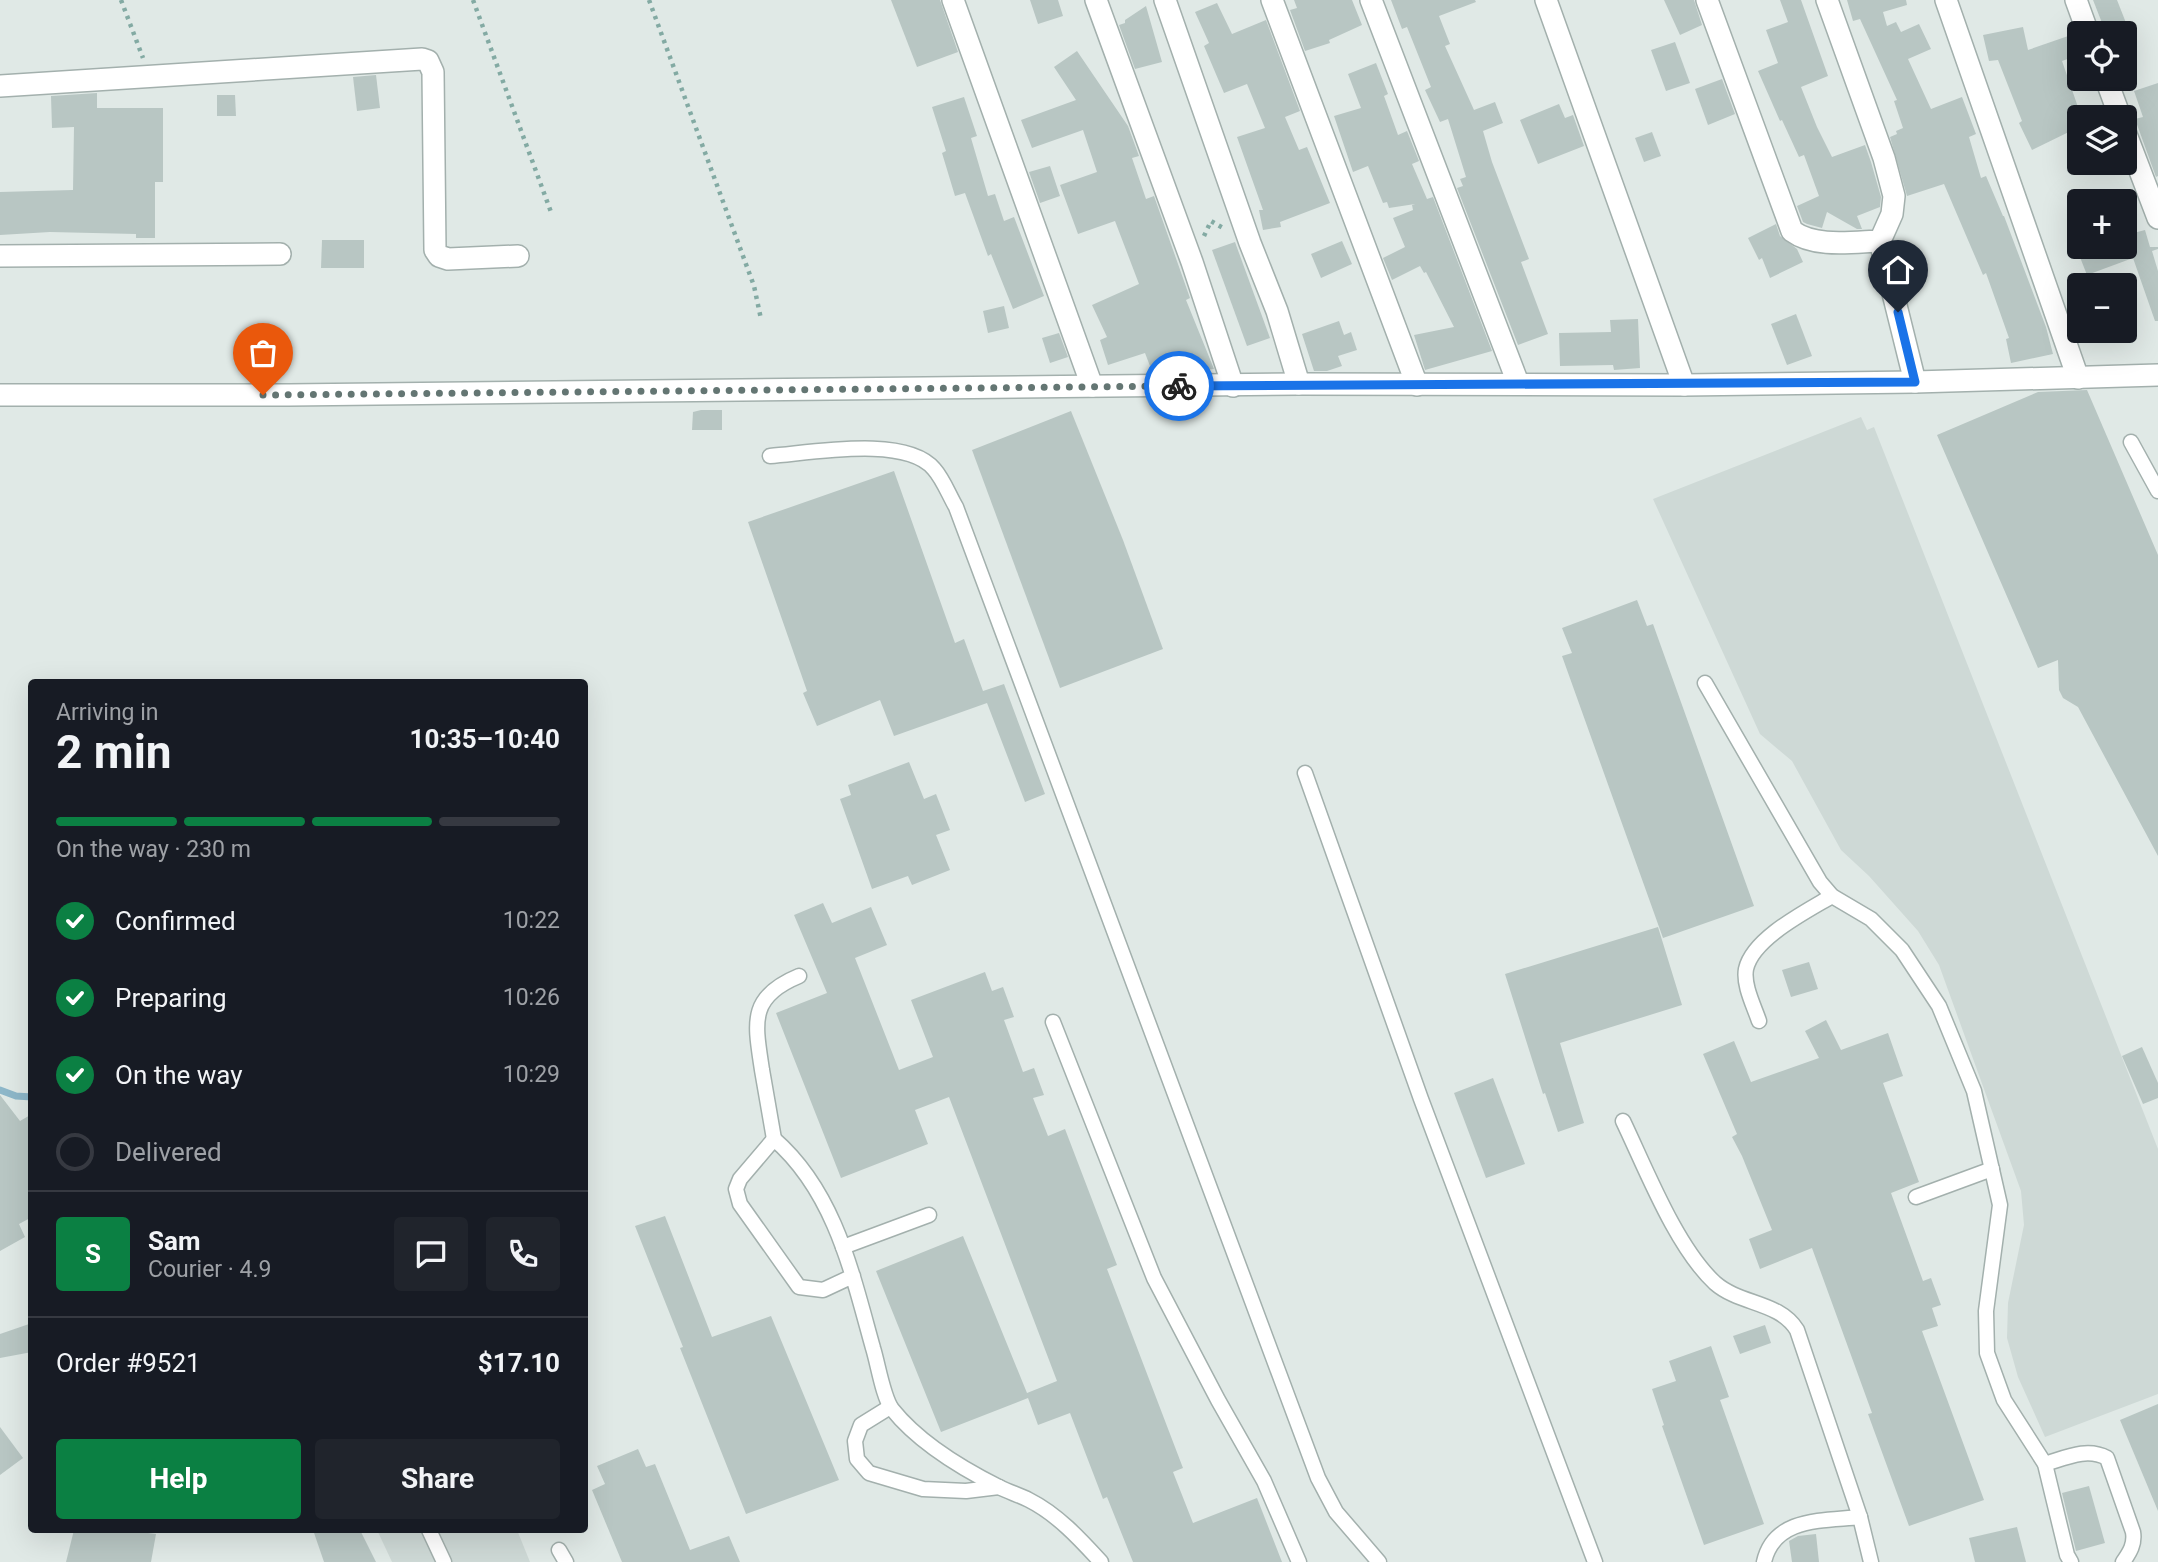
<!DOCTYPE html>
<meta charset="utf-8">
<style>
:root{--surface:#171b24;--page:#20242c;--text:#f1f3f6;--muted:#9ea1a6;--line:#363941;--accent:#0b8043}
body{margin:0;font-family:Roboto,sans-serif;background:var(--page);color:var(--text);height:100vh;display:flex;flex-direction:column;font-size:26px;white-space:nowrap}
*{box-sizing:border-box;margin:0}
p{font-size:23px;color:var(--muted)}
.icon{flex:none;width:38px;height:38px;fill:none;stroke:currentColor;stroke-width:2;stroke-linecap:round;stroke-linejoin:round}
.map{position:relative;flex:1;overflow:hidden}
.sheet{position:absolute;left:28px;top:679px;width:560px;height:854px;display:flex;flex-direction:column;background:var(--surface);border-radius:7px;box-shadow:0 7px 28px #0002}
.sheet>*{flex:none}
.tools{position:absolute;left:2067px;top:21px;display:grid;gap:14px}
.tools a{display:grid;place-items:center;width:70px;height:70px;border-radius:7px;background:var(--surface);box-shadow:0 7px 28px #0002;font-size:35px}
.pin{position:absolute;display:grid;place-items:center;width:60px;height:60px;color:#fff;margin:-72px -30px;border-radius:50% 50% 50% 0;rotate:-45deg;box-shadow:0 0 7px #0007}
.pin .icon{rotate:45deg}
.courier{position:absolute;display:grid;place-items:center;width:70px;height:70px;margin:-35px;border:5px solid #1a73e8;border-radius:50%;background:#fff;color:#222;box-shadow:0 2px 9px #0007}
.headline em{font-style:normal;font-weight:700}
.headline div{display:flex;flex-direction:column-reverse}
.headline{display:flex;align-items:center;justify-content:space-between;height:119px;padding:0 28px}
h1{font-size:46px;font-weight:700;line-height:52px}
.bar{display:grid;grid-template-columns:repeat(4,1fr);gap:10px 7px;align-content:center;height:84px;padding:0 28px}
.bar i{height:9px;border-radius:5px;background:var(--line)}
.bar .on{background:var(--accent)}
.bar p{grid-column:span 4}
.line{display:flex;align-items:center;gap:18px;padding:0 28px;border-top:2px solid var(--line)}
.line div{flex:1}
.round{display:grid;place-items:center;flex:none;width:74px;height:74px;border-radius:7px;background:var(--page)}
ol{padding:0 28px;list-style:none}
li{display:flex;align-items:center;gap:21px;height:77px}
li p{margin-inline-start:auto}
li .icon{padding:7px;border-radius:50%;background:var(--accent);color:#fff;stroke-width:4}
li:last-child{color:var(--muted)}
li i{width:38px;height:38px;border:4px solid var(--line);border-radius:50%}
.button{display:flex;gap:14px;margin-top:auto;padding:14px 28px}
.button a{flex:1;height:80px;border-radius:7px;background:var(--accent);color:#fff;font-size:28px;font-weight:700;line-height:80px;text-align:center}
.button a+a{background:var(--page);color:var(--text)}
.map>svg:first-child{display:block}
</style>
<div class="map">
<svg width="2158" height="1562" viewBox="0 0 2158 1562">
<rect width="100%" height="100%" fill="#e0e9e6"/>
<g fill="#ced9d6">
<path d="M 1861,417 L 1867,430 L 1874,427 L 2158,1149 L 2158,1394 L 2045,1437 L 2018,1377 L 2007,1338 L 2008,1303 L 2024,1225 L 2021,1191 L 1939,965 L 1918,931 L 1869,876 L 1841,850 L 1792,761 L 1760,734 L 1653,499 Z"/>
<path d="M 377,1530 L 517,1530 L 530,1562 L 392,1562 Z"/>
</g>
<g fill="none" stroke-linecap="round" stroke-linejoin="round">
<path stroke="#8db7c9" stroke-width="7" d="M 0,1090 L 16,1096 L 32,1097"/>
</g>
<g fill="#b8c6c3">
<path d="M 891,0 L 940,0 L 958,52 L 917,67 Z"/>
<path d="M 1030,0 L 1058,0 L 1063,16 L 1038,24 Z"/>
<path d="M 1294,0 L 1352,0 L 1362,25 L 1329,40 L 1330,43 L 1305,51 L 1290,10 L 1297,8 Z"/>
<path d="M 1391,0 L 1475,0 L 1476,2 L 1439,16 L 1450,44 L 1445,46 L 1474,110 L 1495,102 L 1503,123 L 1483,131 L 1492,162 L 1529,259 L 1521,262 L 1548,334 L 1518,345 L 1457,188 L 1463,186 L 1460,179 L 1466,177 L 1448,119 L 1440,122 L 1425,90 L 1431,87 L 1407,27 L 1402,29 Z"/>
<path d="M 1664,0 L 1694,0 L 1702,25 L 1680,35 Z"/>
<path d="M 1780,0 L 1801,0 L 1828,76 L 1801,87 L 1817,127 L 1832,157 L 1865,145 L 1871,162 L 1881,197 L 1880,207 L 1857,216 L 1862,229 L 1857,229 L 1827,212 L 1822,228 L 1807,224 L 1803,222 L 1797,206 L 1819,196 L 1804,155 L 1799,157 L 1782,120 L 1780,121 L 1758,71 L 1778,63 L 1766,30 L 1788,22 Z"/>
<path d="M 1847,0 L 1906,0 L 1907,5 L 1883,12 L 1887,26 L 1896,22 L 1901,32 L 1919,24 L 1931,49 L 1908,59 L 1931,109 L 1962,97 L 1976,134 L 1969,137 L 1981,178 L 1986,176 L 2003,216 L 2004,216 L 2046,327 L 2053,354 L 2011,363 L 2006,339 L 2009,338 L 1986,273 L 1983,275 L 1944,184 L 1907,196 L 1890,137 L 1897,134 L 1896,131 L 1903,128 L 1894,101 L 1897,100 L 1860,19 L 1853,21 Z"/>
<path d="M 2093,0 L 2117,0 L 2130,33 L 2106,33 Z"/>
<path d="M 1217,3 L 1232,34 L 1266,20 L 1300,111 L 1285,117 L 1299,150 L 1307,147 L 1330,203 L 1280,222 L 1281,227 L 1263,230 L 1259,210 L 1263,210 L 1237,137 L 1265,128 L 1247,84 L 1224,93 L 1204,46 L 1209,43 L 1195,12 Z"/>
<path d="M 1146,6 L 1162,62 L 1135,69 L 1119,25 L 1125,23 L 1125,20 Z"/>
<path d="M 2023,27 L 2028,50 L 2074,34 L 2079,42 L 2079,55 L 2062,61 L 2079,110 L 2079,127 L 2032,150 L 2019,123 L 2022,121 L 1998,60 L 1989,61 L 1983,35 Z"/>
<path d="M 1675,42 L 1690,83 L 1666,91 L 1651,50 Z"/>
<path d="M 1077,51 L 1128,126 L 1139,156 L 1132,158 L 1146,199 L 1154,196 L 1190,298 L 1186,300 L 1214,369 L 1186,372 L 1181,354 L 1150,366 L 1145,353 L 1108,365 L 1100,340 L 1107,337 L 1092,305 L 1139,284 L 1115,221 L 1078,234 L 1060,185 L 1097,172 L 1083,130 L 1032,148 L 1021,120 L 1076,100 L 1054,67 Z"/>
<path d="M 1376,63 L 1388,94 L 1384,96 L 1398,135 L 1407,131 L 1419,161 L 1412,164 L 1427,199 L 1433,197 L 1492,351 L 1425,370 L 1414,335 L 1454,327 L 1426,272 L 1424,273 L 1420,266 L 1392,280 L 1383,258 L 1405,247 L 1393,218 L 1413,210 L 1412,205 L 1415,204 L 1389,208 L 1387,202 L 1383,203 L 1368,166 L 1353,172 L 1334,116 L 1361,108 L 1348,74 Z"/>
<path d="M 376,75 L 380,108 L 357,111 L 353,77 Z"/>
<path d="M 1722,79 L 1735,114 L 1708,125 L 1695,89 Z"/>
<path d="M 2158,83 L 2158,176 L 2156,177 L 2135,119 L 2143,117 L 2134,91 Z"/>
<path d="M 97,93 L 97,108 L 163,108 L 163,182 L 155,182 L 155,238 L 136,238 L 136,234 L 50,232 L 0,235 L 0,192 L 73,190 L 74,127 L 52,128 L 51,96 Z"/>
<path d="M 217,95 L 235,95 L 236,116 L 217,116 Z"/>
<path d="M 964,97 L 977,136 L 971,138 L 988,196 L 995,194 L 1004,221 L 1014,217 L 1044,296 L 1013,309 L 991,254 L 988,256 L 965,193 L 955,196 L 942,153 L 946,151 L 932,107 Z"/>
<path d="M 1559,104 L 1565,118 L 1573,115 L 1584,146 L 1538,164 L 1520,120 Z"/>
<path d="M 1652,132 L 1661,156 L 1644,162 L 1635,138 Z"/>
<path d="M 1050,166 L 1060,196 L 1040,203 L 1029,172 Z"/>
<path d="M 1776,224 L 1780,236 L 1797,249 L 1803,262 L 1770,278 L 1762,258 L 1759,260 L 1748,238 Z"/>
<path d="M 2145,230 L 2150,247 L 2158,247 L 2158,249 L 2152,251 L 2158,271 L 2158,321 L 2155,321 L 2133,258 L 2087,275 L 2076,247 L 2130,247 L 2126,235 Z"/>
<path d="M 322,240 L 364,240 L 364,268 L 321,268 Z"/>
<path d="M 1342,241 L 1352,264 L 1321,278 L 1311,254 Z"/>
<path d="M 1235,242 L 1270,338 L 1247,346 L 1212,250 Z"/>
<path d="M 1004,306 L 1009,328 L 988,333 L 983,311 Z"/>
<path d="M 1796,314 L 1812,356 L 1787,365 L 1771,324 Z"/>
<path d="M 1638,319 L 1640,368 L 1614,370 L 1613,365 L 1560,366 L 1559,333 L 1611,332 L 1610,320 Z"/>
<path d="M 1339,321 L 1344,335 L 1351,332 L 1357,350 L 1338,356 L 1342,366 L 1327,371 L 1314,371 L 1302,334 Z"/>
<path d="M 1059,333 L 1068,357 L 1050,363 L 1042,338 Z"/>
<path d="M 2087,390 L 2158,555 L 2158,856 L 2078,707 L 2063,698 L 2059,690 L 2058,660 L 2038,668 L 1937,435 L 2038,392 Z"/>
<path d="M 701,410 L 722,410 L 722,430 L 692,430 L 693,412 Z"/>
<path d="M 1071,411 L 1123,540 L 1163,649 L 1060,688 L 972,450 Z"/>
<path d="M 894,471 L 955,643 L 964,639 L 983,691 L 1004,684 L 1045,794 L 1025,802 L 987,703 L 894,736 L 880,700 L 817,726 L 803,693 L 807,691 L 748,522 Z"/>
<path d="M 1637,600 L 1647,626 L 1653,624 L 1754,906 L 1663,938 L 1562,656 L 1572,653 L 1562,628 Z"/>
<path d="M 909,762 L 924,799 L 936,794 L 950,830 L 936,835 L 950,870 L 912,885 L 908,876 L 872,889 L 840,799 L 851,795 L 848,785 Z"/>
<path d="M 823,903 L 832,923 L 871,907 L 887,945 L 855,958 L 899,1070 L 933,1057 L 911,1000 L 985,972 L 992,991 L 1003,987 L 1014,1017 L 1004,1020 L 1023,1072 L 1034,1068 L 1044,1095 L 1033,1098 L 1048,1136 L 1065,1129 L 1117,1265 L 1107,1269 L 1183,1468 L 1173,1472 L 1193,1523 L 1257,1498 L 1282,1562 L 1133,1562 L 1107,1497 L 1103,1499 L 1070,1413 L 1038,1425 L 1028,1398 L 941,1432 L 876,1271 L 963,1236 L 1027,1393 L 1057,1381 L 949,1097 L 915,1110 L 928,1144 L 841,1178 L 776,1013 L 827,993 L 794,915 Z"/>
<path d="M 1658,927 L 1682,1005 L 1560,1043 L 1584,1123 L 1558,1132 L 1545,1093 L 1543,1094 L 1505,974 Z"/>
<path d="M 1809,962 L 1818,989 L 1791,997 L 1782,970 Z"/>
<path d="M 1826,1020 L 1841,1050 L 1888,1033 L 1903,1076 L 1883,1083 L 1919,1182 L 1891,1193 L 1923,1281 L 1931,1278 L 1941,1305 L 1932,1308 L 1938,1326 L 1922,1331 L 1984,1500 L 1909,1526 L 1868,1414 L 1872,1413 L 1812,1248 L 1760,1269 L 1749,1239 L 1772,1230 L 1742,1156 L 1732,1137 L 1737,1134 L 1703,1054 L 1734,1041 L 1751,1082 L 1819,1058 L 1805,1031 Z"/>
<path d="M 2142,1047 L 2158,1083 L 2158,1098 L 2143,1104 L 2122,1056 Z"/>
<path d="M 1493,1078 L 1525,1164 L 1486,1178 L 1454,1093 Z"/>
<path d="M 0,1095 L 20,1121 L 32,1114 L 32,1217 L 19,1224 L 25,1237 L 0,1251 Z"/>
<path d="M 665,1216 L 712,1337 L 771,1316 L 839,1480 L 746,1514 L 680,1348 L 683,1347 L 635,1226 Z"/>
<path d="M 32,1323 L 32,1352 L 0,1358 L 0,1334 Z"/>
<path d="M 1765,1325 L 1771,1343 L 1740,1354 L 1733,1336 Z"/>
<path d="M 1711,1346 L 1729,1397 L 1720,1400 L 1764,1524 L 1704,1545 L 1662,1426 L 1664,1425 L 1652,1389 L 1676,1381 L 1669,1361 Z"/>
<path d="M 2158,1404 L 2158,1511 L 2120,1420 Z"/>
<path d="M 0,1427 L 23,1458 L 0,1475 Z"/>
<path d="M 638,1449 L 646,1467 L 655,1464 L 690,1550 L 729,1536 L 740,1562 L 622,1562 L 592,1490 L 605,1484 L 597,1466 Z"/>
<path d="M 2089,1486 L 2105,1543 L 2076,1551 L 2062,1493 Z"/>
<path d="M 2017,1527 L 2026,1562 L 1975,1562 L 1969,1538 Z"/>
<path d="M 74,1530 L 124,1530 L 156,1534 L 151,1562 L 66,1562 Z"/>
<path d="M 313,1530 L 360,1530 L 376,1562 L 324,1562 Z"/>
<path d="M 1816,1534 L 1819,1562 L 1792,1562 L 1789,1541 L 1798,1536 Z"/>
</g>
<g fill="none" stroke-linecap="round" stroke-linejoin="round">
<defs>
<g id="service">
<path d="M 2131,442 L 2158,491"/>
<path d="M 770,456 C 811,453 906,435 934,469 C 943,479 949,495 956,507 L 1318,1478 L 1336,1512 L 1379,1562"/>
<path d="M 1705,683 L 1820,882 L 1832,896 L 1871,919 L 1902,950 L 1939,1006 L 1974,1091 L 2000,1205 L 1986,1311 L 1987,1353 L 2004,1400 L 2045,1464 L 2067,1555 L 2071,1562"/>
<path d="M 1305,773 L 1421,1099 L 1595,1562"/>
<path d="M 1759,1021 C 1754,1006 1743,985 1746,969 C 1753,938 1807,911 1832,896"/>
<path d="M 1053,1022 L 1154,1278 L 1218,1400 L 1264,1481 L 1299,1562"/>
<path d="M 1623,1121 C 1646,1169 1676,1247 1715,1283 C 1740,1305 1779,1301 1797,1330 L 1860,1517 L 1871,1562"/>
<path d="M 774,1139 C 770,1116 766,1093 762,1070 C 755,1023 748,997 799,976"/>
<path d="M 1916,1197 L 1992,1169"/>
<path d="M 843,1247 L 929,1215"/>
<path d="M 853,1276 L 823,1290 L 799,1287 L 740,1204 L 736,1189 L 740,1179 L 774,1139 C 835,1192 852,1273 873,1348 C 878,1364 883,1397 892,1409 C 919,1443 961,1468 999,1487 C 1009,1492 1019,1495 1029,1500 C 1057,1514 1080,1539 1101,1562"/>
<path d="M 890,1407 L 861,1425 L 855,1441 L 857,1459 L 869,1473 L 923,1489 L 966,1491 L 999,1487"/>
<path d="M 2045,1464 C 2065,1458 2087,1447 2107,1458 L 2133,1532 C 2135,1544 2130,1552 2123,1562"/>
<path d="M 429,1530 L 444,1562"/>
<path d="M 559,1550 L 566,1562"/>
<path d="M 1764,1562 C 1774,1517 1823,1521 1860,1517"/>
</g>
<g id="minor">
<path d="M 953,0 L 1092,386"/>
<path d="M 1096,0 L 1192,262 L 1233,386"/>
<path d="M 1165,0 L 1250,243 L 1277,311 L 1299,384"/>
<path d="M 1272,0 L 1417,385"/>
<path d="M 1371,0 L 1518,383"/>
<path d="M 1546,0 L 1684,385"/>
<path d="M 1707,0 L 1792,231 C 1815,248 1852,242 1880,241 L 1892,214 L 1894,196 L 1884,158 L 1827,0"/>
<path d="M 1946,0 L 2078,378"/>
<path d="M 2076,0 L 2088,33"/>
<path d="M 2106,79 L 2120,117"/>
<path d="M 0,86 L 422,59 L 428,61 L 433,72 L 435,250 L 439,256 L 448,259 L 518,256"/>
<path d="M 2124,129 L 2158,218"/>
<path d="M 1880,241 L 1915,382"/>
<path d="M 0,256 L 280,254"/>
<path d="M 0,395 L 289,395 L 1299,384 L 1684,385 L 1915,382 L 2158,375"/>
</g>
</defs>
<use href="#service" stroke="#a3b0ad" stroke-width="17"/>
<use href="#minor" stroke="#a3b0ad" stroke-width="24"/>
<g stroke="#83aaa3" stroke-width="4.5" stroke-dasharray="3.5 5" stroke-linecap="butt">
<path d="M 121,0 L 143,58"/>
<path d="M 473,0 L 551,212"/>
<path d="M 649,0 L 754,286 L 761,319"/>
<path d="M 1204,236 L 1211,221 L 1223,228"/>
</g>
<use href="#service" stroke="#fff" stroke-width="14"/>
<use href="#minor" stroke="#fff" stroke-width="21"/>
</g>
<g fill="none" stroke-linecap="round" stroke-linejoin="round">
<path stroke="#647673" stroke-width="7" stroke-dasharray="0 12.6" d="M 263,395 L 1179,386"/>
<path stroke="#1a73e8" stroke-width="9" d="M 1179,386 L 1915,382 L 1898,312"/>
</g>
</svg>
<div class="tools">
<a><svg class="icon" aria-label="locate" viewBox="0 0 24 24"><circle cx="12" cy="12" r="6"/><path d="M12 2v4M12 18v4M2 12h4M18 12h4"/></svg></a>
<a><svg class="icon" aria-label="layers" viewBox="0 0 24 24"><path d="M12 4l9 5-9 5-9-5zM3 14l9 5 9-5"/></svg></a>
<a>+</a>
<a>−</a>
</div>
<div class="pin" style="left:263px;top:395px;background:#ea580c"><svg class="icon" aria-label="bag" viewBox="0 0 24 24"><path d="M5 8h14l-1 12H6zM9 8a3 3 0 0 1 6 0"/></svg></div>
<div class="pin" style="left:1898px;top:312px;background:#1f2937"><svg class="icon" aria-label="home" viewBox="0 0 24 24"><path d="M3 11l9-7 9 7M6 9v11h12V9"/></svg></div>
<div class="courier" style="left:1179px;top:386px"><svg class="icon" aria-label="bike" viewBox="0 0 24 24"><circle cx="6" cy="16" r="4"/><circle cx="18" cy="16" r="4"/><path d="M6 16l4-8h5l3 8M10 8l3 8H6M13 5h3"/></svg></div>
<section class="sheet">
<div class="headline"><div><h1>2 min</h1><p>Arriving in</p></div><em>10:35–10:40</em></div>
<div class="bar"><i class="on"></i><i class="on"></i><i class="on"></i><i></i><p>On the way · 230 m</p></div>
<ol>
<li><svg class="icon" aria-label="check" viewBox="0 0 24 24"><path d="M5 12l5 5 9-10"/></svg>Confirmed<p>10:22</p></li>
<li><svg class="icon" aria-label="check" viewBox="0 0 24 24"><path d="M5 12l5 5 9-10"/></svg>Preparing<p>10:26</p></li>
<li><svg class="icon" aria-label="check" viewBox="0 0 24 24"><path d="M5 12l5 5 9-10"/></svg>On the way<p>10:29</p></li>
<li><i></i>Delivered</li>
</ol>
<div class="line" style="height:126px"><b class="round" style="background:var(--accent);color:#fff">S</b><div><b>Sam</b><p>Courier · 4.9</p></div><a class="round"><svg class="icon" aria-label="chat" viewBox="0 0 24 24"><path d="M4 5h16v11H9l-5 4z"/></svg></a><a class="round"><svg class="icon" aria-label="phone" viewBox="0 0 24 24"><path d="M5 4h4l2 5-3 2q2 4 5 5l2-3 5 2v4C11 20 4 13 5 4z"/></svg></a></div>
<div class="line" style="height:91px"><div>Order #9521</div><b>$17.10</b></div>
<div class="button"><a>Help</a><a>Share</a></div>
</section>
</div>
